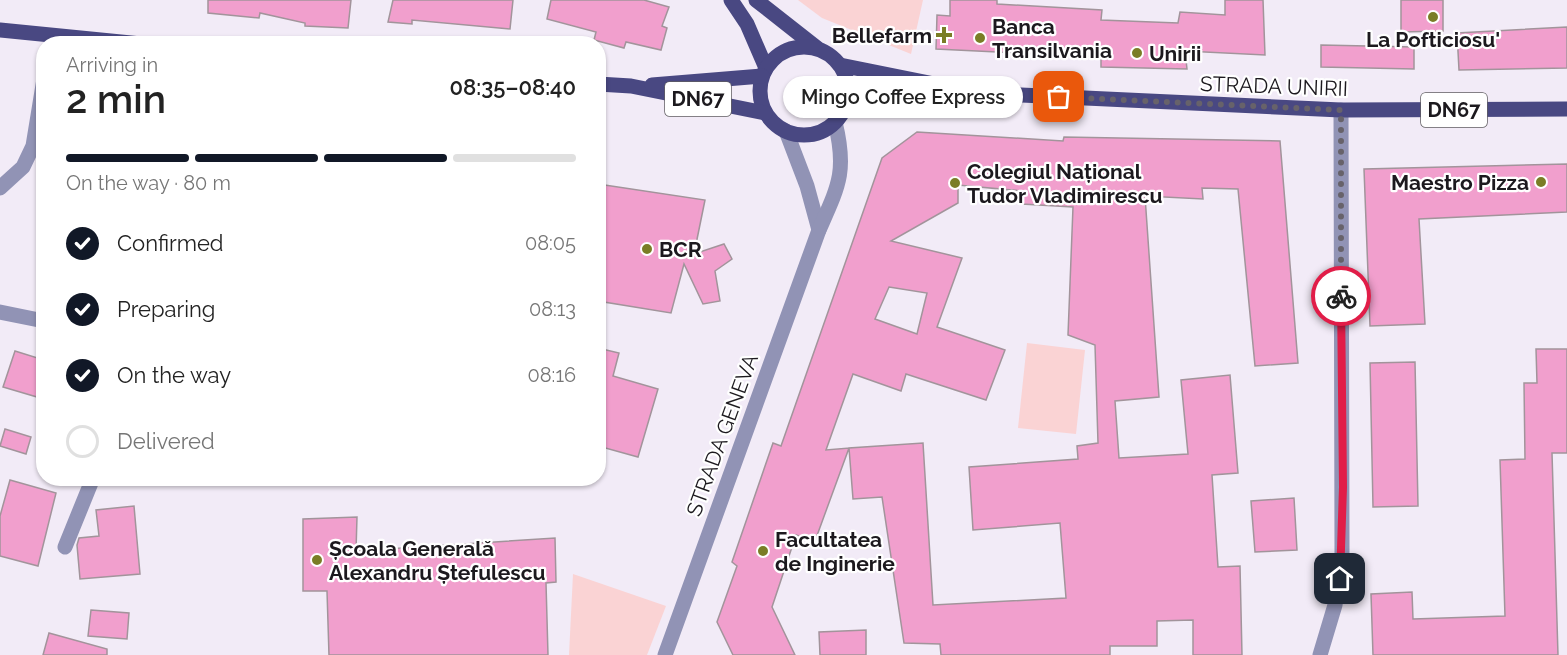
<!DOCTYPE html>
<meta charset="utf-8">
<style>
:root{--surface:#fff;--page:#f6f6f6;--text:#222;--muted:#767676;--line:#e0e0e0;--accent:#111827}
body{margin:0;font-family:Raleway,sans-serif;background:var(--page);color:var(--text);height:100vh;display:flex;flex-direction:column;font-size:22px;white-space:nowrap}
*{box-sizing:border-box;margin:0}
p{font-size:20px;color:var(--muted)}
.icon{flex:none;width:33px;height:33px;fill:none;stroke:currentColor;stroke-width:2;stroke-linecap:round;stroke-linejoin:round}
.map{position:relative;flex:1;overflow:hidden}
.details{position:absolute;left:36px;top:36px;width:570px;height:450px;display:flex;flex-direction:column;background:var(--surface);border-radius:24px;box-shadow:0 2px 4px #0004}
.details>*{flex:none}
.pin{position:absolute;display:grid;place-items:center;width:51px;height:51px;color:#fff;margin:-26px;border-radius:12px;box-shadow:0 3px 9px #0006}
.courier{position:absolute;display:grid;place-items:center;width:60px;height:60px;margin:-30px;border:4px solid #e11d48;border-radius:50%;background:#fff;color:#222;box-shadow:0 2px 8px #0007}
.bubble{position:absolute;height:42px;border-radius:21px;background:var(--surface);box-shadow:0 2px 4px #0004;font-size:20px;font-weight:600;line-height:42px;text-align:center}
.head em{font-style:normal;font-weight:600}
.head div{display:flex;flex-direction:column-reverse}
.head{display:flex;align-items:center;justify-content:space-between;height:102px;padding:0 30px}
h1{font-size:39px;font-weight:600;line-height:45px}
.bar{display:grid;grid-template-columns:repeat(4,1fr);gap:9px 6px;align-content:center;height:72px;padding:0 30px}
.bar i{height:8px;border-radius:4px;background:var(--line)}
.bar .selected{background:var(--accent)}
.bar p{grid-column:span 4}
ol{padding:0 30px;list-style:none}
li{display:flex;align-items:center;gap:18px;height:66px}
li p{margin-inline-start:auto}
li .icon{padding:6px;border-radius:50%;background:var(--accent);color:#fff;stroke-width:4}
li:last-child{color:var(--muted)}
li i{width:33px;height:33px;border:3px solid var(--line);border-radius:50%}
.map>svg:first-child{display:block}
</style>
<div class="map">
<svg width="1567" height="655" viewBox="0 0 1567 655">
<rect width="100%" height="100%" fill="#f2ebf7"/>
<g fill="#fad3d4">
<path d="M 798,0 L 923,0 L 911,54 L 822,18 Z"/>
<path d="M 1027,343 L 1085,350 L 1076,434 L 1018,428 Z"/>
<path d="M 573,574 L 666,606 L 647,655 L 569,655 Z"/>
</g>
<g fill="#f19fcd" stroke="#a2949b" stroke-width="1.5" fill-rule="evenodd">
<path d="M 208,0 L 351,0 L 348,28 L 305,26 L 305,23 L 260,13 L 259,18 L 208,13 Z"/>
<path d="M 393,0 L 513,0 L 510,29 L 412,20 L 412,24 L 388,22 Z"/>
<path d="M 551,0 L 644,0 L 669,7 L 662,26 L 667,28 L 661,50 L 626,42 L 624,48 L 594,40 L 596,32 L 547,19 Z"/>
<path d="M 950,0 L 997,0 L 997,4 L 1102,10 L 1101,20 L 1178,23 L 1180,12 L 1225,15 L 1225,0 L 1263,0 L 1265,55 L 1185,51 L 1187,69 L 1101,67 L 1101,57 L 936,49 L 937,15 L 950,16 Z"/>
<path d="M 1401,0 L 1443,0 L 1443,31 L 1401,32 Z"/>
<path d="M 1567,27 L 1567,68 L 1459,70 L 1457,33 Z"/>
<path d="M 1321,45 L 1414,47 L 1414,69 L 1321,67 Z"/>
<path d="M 917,132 L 1063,141 L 1064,137 L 1280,141 L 1298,363 L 1255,366 L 1238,189 L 1202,188 L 1203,199 L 1145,196 L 1159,397 L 1115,401 L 1119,458 L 1188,454 L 1181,380 L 1230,375 L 1238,473 L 1212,475 L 1218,567 L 1240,566 L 1242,655 L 1193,655 L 1193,620 L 1157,621 L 1157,646 L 1110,646 L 1110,655 L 941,655 L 940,644 L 904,643 L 882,497 L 853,499 L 849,448 L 923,443 L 933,605 L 1066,598 L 1060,523 L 973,530 L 969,467 L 1078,459 L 1077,446 L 1098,443 L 1095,345 L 1068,335 L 1073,207 L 1022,204 L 1022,191 L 958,185 L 958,203 L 891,241 L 962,258 L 937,327 L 1005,350 L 986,400 L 906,374 L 901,391 L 853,374 L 826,450 L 849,448 L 815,541 L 796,535 L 772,607 L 795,655 L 733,655 L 717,622 L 737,566 L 732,562 L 773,443 L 781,446 L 882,158 ZM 889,287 L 927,293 L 917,334 L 875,319 Z"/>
<path d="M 1567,164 L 1567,212 L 1419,219 L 1425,324 L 1370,326 L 1364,169 Z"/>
<path d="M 598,184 L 705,200 L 694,254 L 724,244 L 732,259 L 715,271 L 720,301 L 703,304 L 684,264 L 671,313 L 598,301 Z"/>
<path d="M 598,348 L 619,353 L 613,376 L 658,389 L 638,457 L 598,446 Z"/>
<path d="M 1536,349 L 1567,349 L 1567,453 L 1552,453 L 1558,655 L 1373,655 L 1371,594 L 1412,592 L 1413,619 L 1505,616 L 1500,460 L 1525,459 L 1524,383 L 1537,383 Z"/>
<path d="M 15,351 L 44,360 L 44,377 L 37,397 L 3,387 Z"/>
<path d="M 1415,362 L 1418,506 L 1373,507 L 1370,363 Z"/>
<path d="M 5,429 L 31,437 L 26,454 L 0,446 Z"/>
<path d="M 10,480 L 56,493 L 38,566 L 0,556 L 0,516 Z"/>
<path d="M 1294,498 L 1297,550 L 1255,552 L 1251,501 Z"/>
<path d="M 134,506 L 140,574 L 80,579 L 77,545 L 79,538 L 99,536 L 96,510 Z"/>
<path d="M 357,517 L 356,551 L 555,538 L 556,582 L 546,583 L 548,655 L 329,655 L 327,591 L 303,591 L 303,519 Z"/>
<path d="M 91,610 L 129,613 L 127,639 L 88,636 Z"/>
<path d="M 866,630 L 866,655 L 820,655 L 819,632 Z"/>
<path d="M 49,633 L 107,649 L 107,655 L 43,655 Z"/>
</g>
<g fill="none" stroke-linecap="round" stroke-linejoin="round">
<g stroke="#9193b5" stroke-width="15">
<path d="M 786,131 L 807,186 L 819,230"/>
<path d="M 0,188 L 23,167 L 33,146 L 44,79"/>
<path d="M 0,312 L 44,321"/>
<path d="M 65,547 L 93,478"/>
<path d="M 665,655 L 819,230 C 839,185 847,171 835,122"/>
<path d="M 1320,655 L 1335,605 L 1342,553 L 1341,110"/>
</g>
<g stroke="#494882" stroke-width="15">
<path d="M 731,0 L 747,24 L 766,68"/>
<path d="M 756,0 L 817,48"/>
<path d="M 0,30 L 141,44"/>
<circle cx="804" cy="91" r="44"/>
<path d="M 840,65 L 964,90"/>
<path d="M 598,84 L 631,86 L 765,113"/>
<path d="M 652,85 L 762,76"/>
<path d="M 845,107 L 979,93 L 1341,110 L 1567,109"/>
</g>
</g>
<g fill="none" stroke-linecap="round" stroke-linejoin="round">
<path stroke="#67626a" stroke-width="6" stroke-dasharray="0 10.8" d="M 1059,97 L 1341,110 L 1341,296"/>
<path stroke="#e11d48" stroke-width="8" d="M 1340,579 L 1343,487 L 1341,296"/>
</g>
<g fill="#7a7d26" stroke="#fff" stroke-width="2">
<circle cx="1433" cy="17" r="6"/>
<path d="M941 26h6v6h6v6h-6v6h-6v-6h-6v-6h6z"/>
<circle cx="980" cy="38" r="6"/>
<circle cx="1137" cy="53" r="6"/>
<circle cx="1541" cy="182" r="6"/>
<circle cx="955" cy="183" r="6"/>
<circle cx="647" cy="249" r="6"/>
<circle cx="763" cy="551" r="6"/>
<circle cx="317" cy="560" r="6"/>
</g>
<g text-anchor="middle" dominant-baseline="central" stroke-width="4.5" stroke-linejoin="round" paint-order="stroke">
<g fill="#fff" stroke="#605e62" stroke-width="1.5">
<rect x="665" y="82" width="66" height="34" rx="4.5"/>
<rect x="1421" y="93" width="66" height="34" rx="4.5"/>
</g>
<g font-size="20" font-weight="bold" fill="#1c191e">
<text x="698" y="99">DN67</text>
<text x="1454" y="110">DN67</text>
</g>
<g font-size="21" font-weight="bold" fill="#1c191e" stroke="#fff" text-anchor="start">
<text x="992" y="26">Banca<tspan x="992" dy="24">Transilvania</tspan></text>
<text x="932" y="35" text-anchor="end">Bellefarm</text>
<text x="1433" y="39" text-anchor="middle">La Pofticiosu'</text>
<text x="1149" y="53">Unirii</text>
<text x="967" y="171">Colegiul Național<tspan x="967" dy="24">Tudor Vladimirescu</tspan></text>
<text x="1529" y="182" text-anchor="end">Maestro Pizza</text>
<text x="659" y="249">BCR</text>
<text x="775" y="539">Facultatea<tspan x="775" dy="24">de Inginerie</tspan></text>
<text x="329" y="548">Școala Generală<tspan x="329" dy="24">Alexandru Ștefulescu</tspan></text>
</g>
<g font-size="21" fill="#1c191e" stroke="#fff">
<text transform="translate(1274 86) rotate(2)">STRADA UNIRII</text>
<text transform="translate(722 435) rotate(-70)">STRADA GENEVA</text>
</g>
</g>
</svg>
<div class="pin" style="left:1059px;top:97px;background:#ea580c"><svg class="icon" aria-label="bag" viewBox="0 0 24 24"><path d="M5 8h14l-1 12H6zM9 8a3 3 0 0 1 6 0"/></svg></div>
<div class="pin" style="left:1340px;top:579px;background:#1f2937"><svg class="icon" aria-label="home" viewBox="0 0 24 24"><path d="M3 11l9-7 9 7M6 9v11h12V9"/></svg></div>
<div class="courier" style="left:1341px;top:296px"><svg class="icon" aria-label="bike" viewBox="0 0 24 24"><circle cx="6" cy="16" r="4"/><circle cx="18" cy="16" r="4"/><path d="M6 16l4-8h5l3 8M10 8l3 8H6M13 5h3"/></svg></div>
<div class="bubble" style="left:783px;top:76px;width:240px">Mingo Coffee Express</div>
<section class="details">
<div class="head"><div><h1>2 min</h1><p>Arriving in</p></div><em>08:35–08:40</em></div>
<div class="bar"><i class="selected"></i><i class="selected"></i><i class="selected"></i><i></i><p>On the way · 80 m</p></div>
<ol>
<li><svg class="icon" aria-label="check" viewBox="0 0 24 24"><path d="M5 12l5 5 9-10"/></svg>Confirmed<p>08:05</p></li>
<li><svg class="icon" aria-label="check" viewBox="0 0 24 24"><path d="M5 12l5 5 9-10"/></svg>Preparing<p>08:13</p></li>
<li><svg class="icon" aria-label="check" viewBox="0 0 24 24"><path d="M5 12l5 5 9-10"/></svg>On the way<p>08:16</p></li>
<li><i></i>Delivered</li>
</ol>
</section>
</div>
